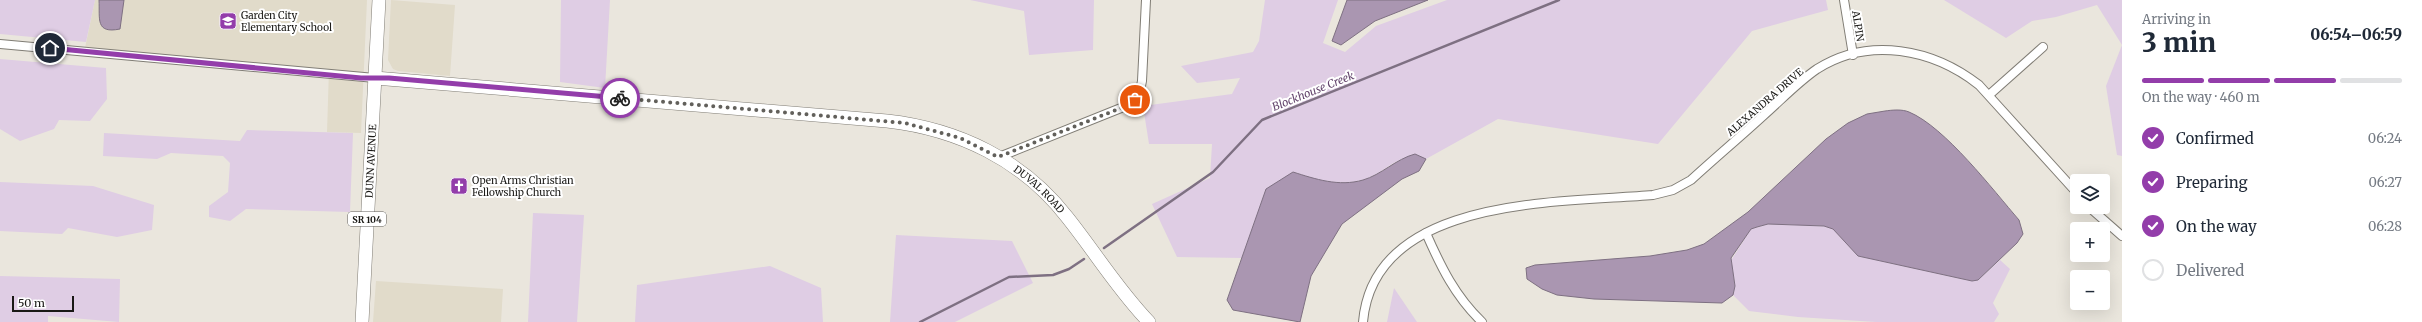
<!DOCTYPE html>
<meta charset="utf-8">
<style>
:root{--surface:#fff;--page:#f6f6f7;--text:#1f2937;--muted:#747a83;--line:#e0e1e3;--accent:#933daa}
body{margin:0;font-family:Merriweather,serif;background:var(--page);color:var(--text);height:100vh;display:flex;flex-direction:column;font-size:15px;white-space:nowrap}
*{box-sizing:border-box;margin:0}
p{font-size:13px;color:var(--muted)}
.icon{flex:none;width:22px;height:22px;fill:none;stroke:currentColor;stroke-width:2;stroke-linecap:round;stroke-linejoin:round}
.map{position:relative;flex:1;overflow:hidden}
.side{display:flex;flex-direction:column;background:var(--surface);width:300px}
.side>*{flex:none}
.controls{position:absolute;left:2070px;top:174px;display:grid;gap:8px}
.controls a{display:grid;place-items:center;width:40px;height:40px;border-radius:4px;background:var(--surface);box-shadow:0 4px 16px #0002;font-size:20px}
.scale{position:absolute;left:12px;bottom:10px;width:62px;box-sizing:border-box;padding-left:4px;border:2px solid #191815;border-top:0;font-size:11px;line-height:14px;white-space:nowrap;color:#191815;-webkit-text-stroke:3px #fff;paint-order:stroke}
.pin{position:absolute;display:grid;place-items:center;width:34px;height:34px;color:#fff;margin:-17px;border:2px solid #fff;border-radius:50%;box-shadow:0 1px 4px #0007}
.courier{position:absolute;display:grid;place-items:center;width:40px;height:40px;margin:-20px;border:3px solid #933daa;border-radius:50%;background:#fff;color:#222;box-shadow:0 1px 5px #0007}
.headline em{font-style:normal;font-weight:800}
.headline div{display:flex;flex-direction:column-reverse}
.headline{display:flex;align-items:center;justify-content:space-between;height:68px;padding:0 20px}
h1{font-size:26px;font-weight:800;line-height:30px}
.bar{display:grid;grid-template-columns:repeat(4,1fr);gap:6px 4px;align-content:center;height:48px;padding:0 20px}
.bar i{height:5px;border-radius:3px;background:var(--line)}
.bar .active{background:var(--accent)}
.bar p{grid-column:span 4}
ol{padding:0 20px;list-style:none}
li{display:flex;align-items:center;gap:12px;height:44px}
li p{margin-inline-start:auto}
li .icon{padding:4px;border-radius:50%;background:var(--accent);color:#fff;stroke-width:4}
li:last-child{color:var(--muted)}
li i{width:22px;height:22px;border:2px solid var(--line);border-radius:50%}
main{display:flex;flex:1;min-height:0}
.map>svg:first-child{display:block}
</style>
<main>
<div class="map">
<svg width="2122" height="322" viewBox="0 0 2122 322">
<rect width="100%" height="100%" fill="#eae6dd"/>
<g fill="#e1dbca">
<path d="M 95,0 L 367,0 L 361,133 L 327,132 L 329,69 L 85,48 Z"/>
<path d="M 391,0 L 455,5 L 450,76 L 398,71 L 393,69 L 388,60 Z"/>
<path d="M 376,281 L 503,289 L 501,322 L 373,322 Z"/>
</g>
<g fill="#dfcde4">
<path d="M 0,0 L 95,0 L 86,42 L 0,34 Z"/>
<path d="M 561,0 L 610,0 L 605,88 L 560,82 Z"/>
<path d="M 970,0 L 1094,0 L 1093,50 L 1029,55 L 1024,11 Z"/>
<path d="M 1265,0 L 1338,0 L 1323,43 L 1345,52 L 1376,26 L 1447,0 L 1826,0 L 1828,10 L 1752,31 L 1658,144 L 1498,119 L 1426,159 C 1399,149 1386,174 1362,180 C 1338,187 1316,180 1293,172 L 1266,190 L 1242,258 L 1177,257 L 1152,204 L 1210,178 L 1212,144 L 1149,144 L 1143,106 L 1232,94 L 1240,78 L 1197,83 L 1181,66 L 1253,52 L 1259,41 Z"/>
<path d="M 1944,0 L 2122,0 L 2122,45 L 2097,5 L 2056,17 L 2032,21 L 2006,38 Z"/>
<path d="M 2122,45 L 2122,156 L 2117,155 L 2106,86 Z"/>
<path d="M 0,59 L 106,68 L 107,99 L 90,121 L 59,120 L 54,129 L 20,141 L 0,129 Z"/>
<path d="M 247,130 L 353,133 L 350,212 L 246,209 L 230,221 L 209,217 L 209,206 L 228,192 L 230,163 L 223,156 L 171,153 L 157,159 L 103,156 L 104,133 L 240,141 Z"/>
<path d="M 0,182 L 93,186 L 154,205 L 152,230 L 117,237 L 68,228 L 62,234 L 0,231 Z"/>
<path d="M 533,213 L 584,215 L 577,322 L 528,322 Z"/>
<path d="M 1768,224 L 1824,226 L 1833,229 L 1858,256 L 1972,281 L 1978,280 L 2000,260 L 2010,269 L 1993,303 L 1999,314 L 1994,322 L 1876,322 L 1798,317 L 1749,311 L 1733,295 L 1735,282 L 1730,262 L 1751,229 Z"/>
<path d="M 896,235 L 1012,241 L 1033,283 L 955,322 L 890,322 Z"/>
<path d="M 770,266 L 821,288 L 823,322 L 635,322 L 637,285 Z"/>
<path d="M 0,276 L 120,279 L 119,322 L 48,316 L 48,322 L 0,322 Z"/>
<path d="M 1394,288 L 1417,322 L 1387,322 Z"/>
</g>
<g fill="#aa96b1" stroke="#7e7082">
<path d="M 99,0 L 124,0 L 120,29 C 95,34 100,19 99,0 Z"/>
<path d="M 1347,0 L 1428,0 L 1375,21 L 1341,45 L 1332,41 Z"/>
<path d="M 1885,111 C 1892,110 1902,109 1909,112 C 1945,127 1993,190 2019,220 L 2023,234 L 2017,243 L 1978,280 L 1972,281 L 1858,256 L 1833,229 L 1824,226 L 1768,224 L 1757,227 L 1751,229 L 1731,258 L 1735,286 L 1733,295 L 1722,303 L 1594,299 L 1557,295 L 1542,289 L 1527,279 L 1526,268 L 1535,265 L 1650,256 L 1687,250 L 1704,244 L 1748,212 L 1826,139 L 1848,123 L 1867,114 Z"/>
<path d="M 1415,154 L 1426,159 L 1419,171 L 1402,179 L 1342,224 L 1311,276 L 1300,322 L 1233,310 L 1227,300 L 1266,189 L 1293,172 C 1315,179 1339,187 1363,180 C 1381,175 1396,159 1415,154 Z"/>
</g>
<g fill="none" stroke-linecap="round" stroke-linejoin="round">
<g stroke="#7e7082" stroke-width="2.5">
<path d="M 1104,248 L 1213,172 L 1262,120 L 1559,0"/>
<path d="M 920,322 L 1009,277 L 1053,275 L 1069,269 L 1084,259"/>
</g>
<defs>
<g id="minor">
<path d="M 1844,0 L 1853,55"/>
<path d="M 0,44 L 375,78"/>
<path d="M 1989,95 L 2043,47"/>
<path d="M 999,157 L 1126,106 C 1136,99 1140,93 1142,81 L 1146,0"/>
<path d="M 2089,207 L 2122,236"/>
<path d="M 1426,233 C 1441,267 1455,296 1482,322"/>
<path d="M 1363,322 C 1374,195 1562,203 1653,195 L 1673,190 L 1691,180 C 1715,158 1740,137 1764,115 C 1781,100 1798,82 1817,69 C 1869,36 1933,49 1979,85 L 2077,193"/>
</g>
<g id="primary">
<path id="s1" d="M 375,78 L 887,121 C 958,129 1023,160 1067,217 C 1095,252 1118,290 1149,322"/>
<path id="s2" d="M 362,322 L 379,0"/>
</g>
</defs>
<use href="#minor" stroke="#807d75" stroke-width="10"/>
<use href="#primary" stroke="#807d75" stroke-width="14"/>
<use href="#minor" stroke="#fff" stroke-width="8"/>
<use href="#primary" stroke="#fff" stroke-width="13"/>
</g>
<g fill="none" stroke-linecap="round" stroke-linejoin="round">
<path stroke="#62605b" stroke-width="4" stroke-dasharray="0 7.2" d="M 620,98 L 905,123 L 960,138 L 998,157 L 1126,106 L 1135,100"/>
<path stroke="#933daa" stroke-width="5" d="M 50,48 L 361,78 L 389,78 L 620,98"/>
</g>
<defs>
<symbol id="school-square" viewBox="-11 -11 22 22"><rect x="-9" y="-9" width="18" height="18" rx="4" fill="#933daa" stroke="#fff"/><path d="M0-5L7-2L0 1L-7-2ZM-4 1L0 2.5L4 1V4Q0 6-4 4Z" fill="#fff"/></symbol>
<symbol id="church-square" viewBox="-11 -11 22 22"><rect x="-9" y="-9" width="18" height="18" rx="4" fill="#933daa" stroke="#fff"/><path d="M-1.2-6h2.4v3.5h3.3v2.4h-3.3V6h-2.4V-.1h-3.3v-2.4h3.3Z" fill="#fff"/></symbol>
</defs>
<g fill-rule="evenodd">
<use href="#school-square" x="218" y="11" width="20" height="20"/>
<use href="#church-square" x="449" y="176" width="20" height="20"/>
</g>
<g text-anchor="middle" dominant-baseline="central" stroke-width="4" stroke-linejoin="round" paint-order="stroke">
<rect fill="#fff" stroke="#5e5d5b" stroke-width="1" x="348" y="212" width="38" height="14" rx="3"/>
<g font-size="9" font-weight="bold" fill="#191815">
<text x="367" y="219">SR 104</text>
</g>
<g font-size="10" fill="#191815" stroke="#fff" text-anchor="start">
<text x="241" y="15">Garden City<tspan x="241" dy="12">Elementary School</tspan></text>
<text x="472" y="180">Open Arms Christian<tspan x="472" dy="12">Fellowship Church</tspan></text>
</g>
<g font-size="10" fill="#191815" stroke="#fff">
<text transform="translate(1858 26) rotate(81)">ALPIN</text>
<text transform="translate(1765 102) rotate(-41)">ALEXANDRA DRIVE</text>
<text stroke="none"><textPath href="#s2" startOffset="161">DUNN AVENUE</textPath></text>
<text stroke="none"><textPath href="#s1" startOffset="684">DUVAL ROAD</textPath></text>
</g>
<g font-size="11" font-style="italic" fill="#64456d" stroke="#fff">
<text transform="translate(1313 91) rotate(-22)">Blockhouse Creek</text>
</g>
</g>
</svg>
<div class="controls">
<a><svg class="icon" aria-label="layers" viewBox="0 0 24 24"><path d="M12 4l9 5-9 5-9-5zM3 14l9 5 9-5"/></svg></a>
<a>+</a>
<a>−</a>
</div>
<div class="scale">50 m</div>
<div class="pin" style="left:1135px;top:100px;background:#ea580c"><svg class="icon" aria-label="bag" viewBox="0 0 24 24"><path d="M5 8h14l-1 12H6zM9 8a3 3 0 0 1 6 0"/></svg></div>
<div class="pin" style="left:50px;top:48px;background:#1f2937"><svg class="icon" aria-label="home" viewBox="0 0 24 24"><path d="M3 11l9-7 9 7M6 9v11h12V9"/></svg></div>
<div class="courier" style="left:620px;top:98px"><svg class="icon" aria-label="bike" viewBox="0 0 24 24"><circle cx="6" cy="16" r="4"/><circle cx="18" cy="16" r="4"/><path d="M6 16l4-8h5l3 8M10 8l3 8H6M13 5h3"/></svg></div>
</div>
<section class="side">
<div class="headline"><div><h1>3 min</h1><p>Arriving in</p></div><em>06:54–06:59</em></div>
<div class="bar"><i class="active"></i><i class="active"></i><i class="active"></i><i></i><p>On the way · 460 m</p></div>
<ol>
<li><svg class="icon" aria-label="check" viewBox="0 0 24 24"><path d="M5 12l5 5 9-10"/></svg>Confirmed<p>06:24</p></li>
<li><svg class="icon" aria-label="check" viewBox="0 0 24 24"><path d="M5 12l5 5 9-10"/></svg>Preparing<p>06:27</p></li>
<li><svg class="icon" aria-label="check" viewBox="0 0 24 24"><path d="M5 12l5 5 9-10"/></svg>On the way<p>06:28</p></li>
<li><i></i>Delivered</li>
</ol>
</section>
</main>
